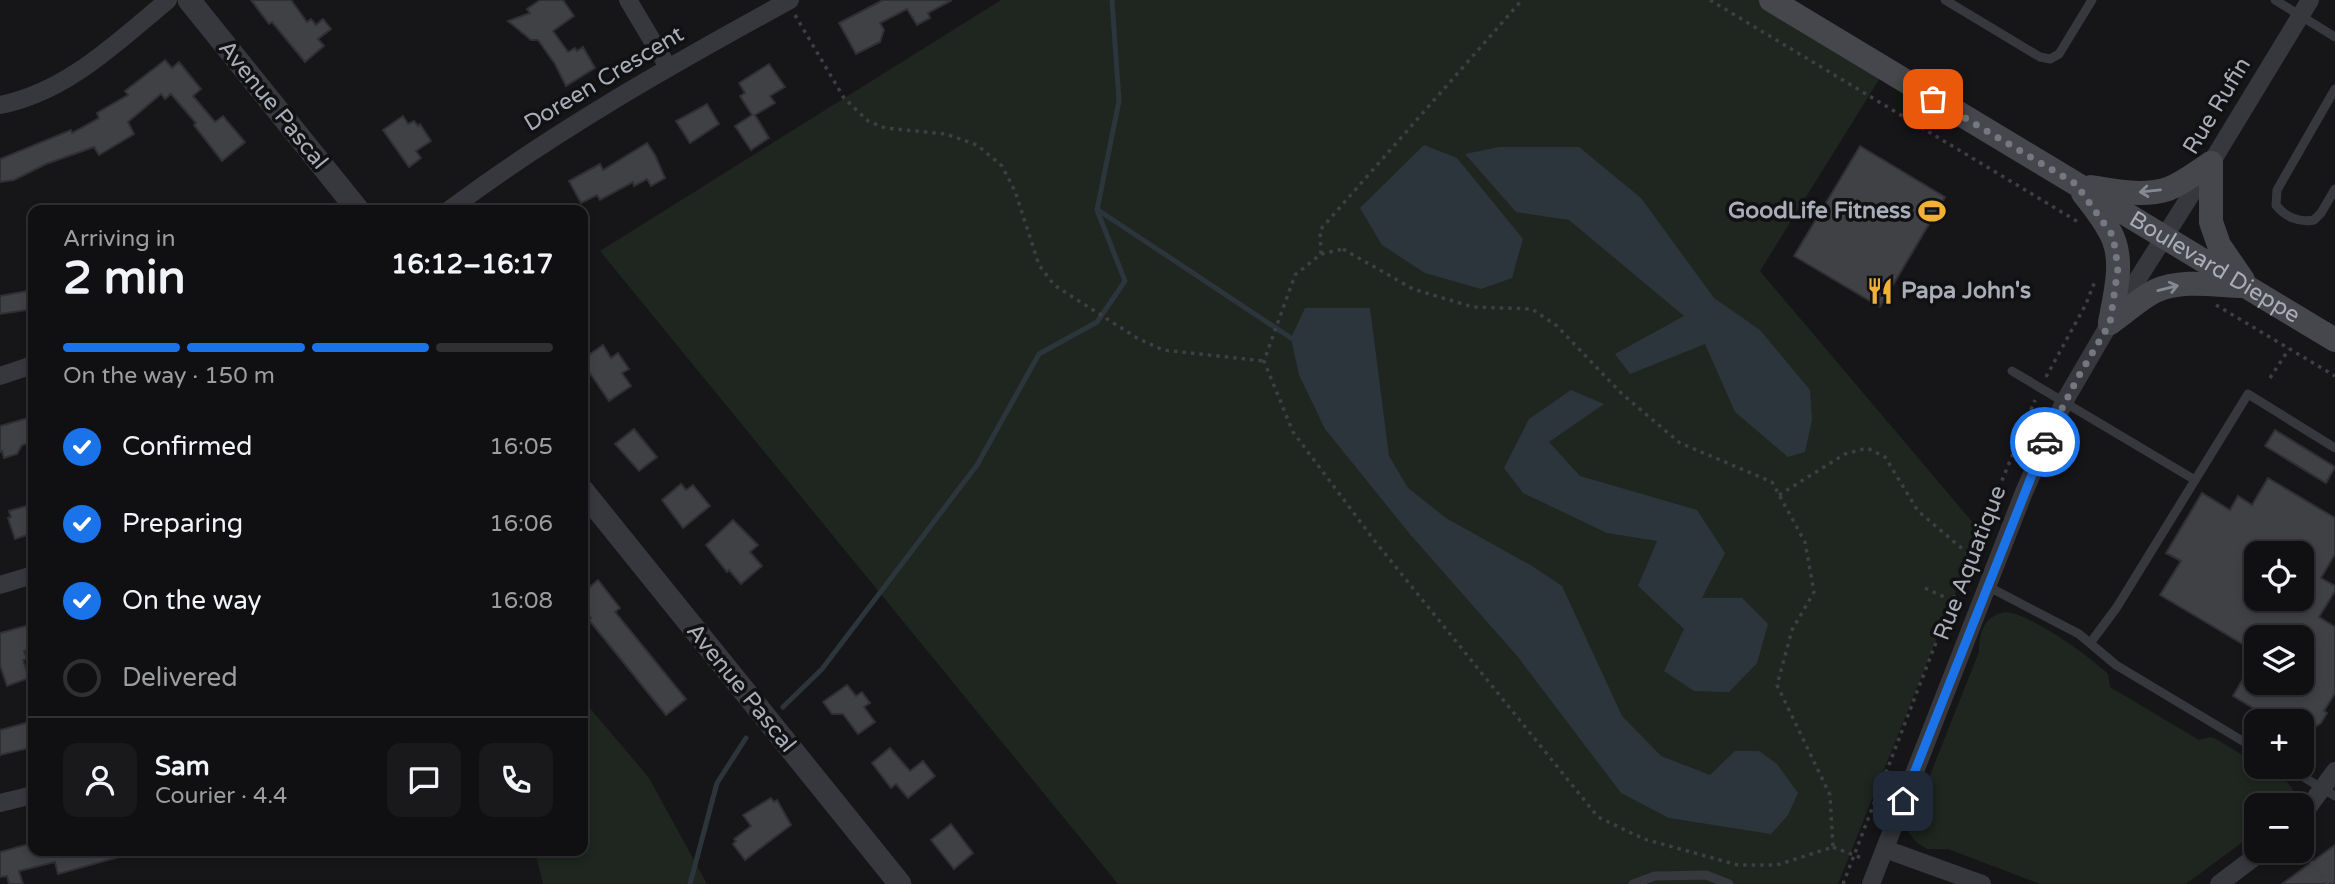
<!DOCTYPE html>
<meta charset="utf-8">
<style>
:root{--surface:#101012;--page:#19191b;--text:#f1f3f6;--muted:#9c9d9f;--line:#303032;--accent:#1a73e8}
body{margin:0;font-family:"Varela Round",sans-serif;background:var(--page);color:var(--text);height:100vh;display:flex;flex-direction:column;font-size:26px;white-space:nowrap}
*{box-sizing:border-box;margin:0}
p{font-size:23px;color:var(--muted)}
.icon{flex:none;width:38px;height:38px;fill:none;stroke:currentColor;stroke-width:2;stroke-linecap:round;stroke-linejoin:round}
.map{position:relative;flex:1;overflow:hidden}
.side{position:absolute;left:28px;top:205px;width:560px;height:651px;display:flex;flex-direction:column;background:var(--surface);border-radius:14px;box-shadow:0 4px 10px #0003,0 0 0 2px var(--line)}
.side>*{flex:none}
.tools{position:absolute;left:2244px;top:541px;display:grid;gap:14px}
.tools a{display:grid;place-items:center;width:70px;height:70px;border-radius:14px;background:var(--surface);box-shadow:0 4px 10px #0003,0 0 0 2px var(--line);font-size:35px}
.pin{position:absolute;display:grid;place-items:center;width:60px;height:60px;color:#fff;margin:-30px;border-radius:14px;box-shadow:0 4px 10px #0006}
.courier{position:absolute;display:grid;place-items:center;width:70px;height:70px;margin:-35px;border:5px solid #1a73e8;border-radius:50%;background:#fff;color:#222;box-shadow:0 2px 9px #0007}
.headline em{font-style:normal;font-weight:700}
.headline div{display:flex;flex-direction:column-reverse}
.headline{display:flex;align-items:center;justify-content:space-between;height:119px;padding:0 35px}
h1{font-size:46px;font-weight:700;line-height:52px}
.bar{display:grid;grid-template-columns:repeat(4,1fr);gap:10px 7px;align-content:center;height:84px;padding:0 35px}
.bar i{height:9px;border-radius:5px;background:var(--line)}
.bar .current{background:var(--accent)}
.bar p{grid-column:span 4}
.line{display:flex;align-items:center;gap:18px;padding:0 35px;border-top:2px solid var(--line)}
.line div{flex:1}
.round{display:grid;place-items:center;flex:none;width:74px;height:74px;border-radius:14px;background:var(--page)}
ol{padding:0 35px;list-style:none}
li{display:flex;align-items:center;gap:21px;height:77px}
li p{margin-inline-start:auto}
li .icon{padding:7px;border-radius:50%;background:var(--accent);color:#fff;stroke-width:4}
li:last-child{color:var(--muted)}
li i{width:38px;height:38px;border:4px solid var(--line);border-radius:50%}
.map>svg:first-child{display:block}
</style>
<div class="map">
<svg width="2335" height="884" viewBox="0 0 2335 884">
<rect width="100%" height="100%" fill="#161618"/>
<g fill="#1e261f">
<path d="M 1001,0 L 1772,0 L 1885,70 L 1760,271 L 1980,531 L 1838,884 L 1118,884 L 600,251 Z"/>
<path d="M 2005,612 C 2030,613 2089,656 2108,674 L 2110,687 L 2199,740 L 2210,737 L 2216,739 L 2256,763 L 2256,766 C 2272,767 2301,786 2294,805 L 2256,805 L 2256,832 L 2186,884 L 2040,884 L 1948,849 L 1927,849 L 1916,842 L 1909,833 L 1908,821 L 1920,800 L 1979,652 C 1979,632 1984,616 2005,612 Z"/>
<path d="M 583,700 L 649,778 L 707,884 L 543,884 L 535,851 L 583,850 Z"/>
</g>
<g fill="#2c353c">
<path d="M 1424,145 L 1457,158 L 1523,239 L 1512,278 L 1481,289 L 1425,273 L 1382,245 L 1360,208 Z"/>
<path d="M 1499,147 L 1579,147 L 1641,198 L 1714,298 L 1760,330 L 1810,390 L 1812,420 L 1805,452 L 1788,457 L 1735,412 L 1705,344 L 1630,374 L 1615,354 L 1684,316 L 1569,220 L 1516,212 L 1465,154 Z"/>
<path d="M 1305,308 L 1370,308 L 1389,456 L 1408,488 L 1446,518 L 1532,566 L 1562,586 L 1622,716 L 1661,756 L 1710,775 L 1735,751 L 1759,751 L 1777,764 L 1798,793 L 1788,815 L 1771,834 L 1669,818 L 1621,793 L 1518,657 L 1409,533 L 1325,429 L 1299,375 L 1291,338 Z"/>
<path d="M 1571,390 L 1604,404 L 1549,442 L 1580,476 L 1697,510 L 1725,553 L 1702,598 L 1742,598 L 1768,624 L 1757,663 L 1729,692 L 1694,691 L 1664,671 L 1684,629 L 1638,586 L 1657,541 L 1607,533 L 1523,493 L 1504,468 L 1529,419 Z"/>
</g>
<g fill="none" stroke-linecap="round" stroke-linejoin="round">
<g stroke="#2c353c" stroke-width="5">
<path d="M 1098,210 L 1291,338"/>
<path d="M 783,707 L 822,669 L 977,465 L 1039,354 L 1097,322 L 1125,281 L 1097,210 L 1119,101 L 1112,0"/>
<path d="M 690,884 L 717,783 L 746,738"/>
</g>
</g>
<g fill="#404145" stroke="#303034" stroke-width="2" fill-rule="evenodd">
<path d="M 251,0 L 291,0 L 307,22 L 311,19 L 316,25 L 323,19 L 331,29 L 318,39 L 324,46 L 305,62 L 272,22 L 269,24 Z"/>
<path d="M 540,0 L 563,0 L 574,16 L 553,31 L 568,52 L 575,48 L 577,51 L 583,47 L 595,68 L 566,86 L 555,64 L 538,40 L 531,40 L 508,21 L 530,13 L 527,9 Z"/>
<path d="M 883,0 L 952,0 L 928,13 L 930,18 L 917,25 L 907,9 L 880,23 L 884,30 L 880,42 L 856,54 L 839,23 Z"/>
<path d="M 165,60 L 172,68 L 179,62 L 201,89 L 193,96 L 215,122 L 223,116 L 245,142 L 222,161 L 194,125 L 196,123 L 171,94 L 165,99 L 161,94 L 128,122 L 134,134 L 99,155 L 94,147 L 46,164 L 14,180 L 0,182 L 0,159 L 71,130 L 72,133 L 99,118 L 97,113 L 128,95 L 125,91 Z"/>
<path d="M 769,64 L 785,87 L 770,96 L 775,103 L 755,115 L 769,138 L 751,150 L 735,126 L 752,115 L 740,96 L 745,93 L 739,83 Z"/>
<path d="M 707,104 L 719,124 L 690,143 L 676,121 Z"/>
<path d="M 403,116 L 408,124 L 414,121 L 418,126 L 420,124 L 431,141 L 416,151 L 421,158 L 409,167 L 383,130 Z"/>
<path d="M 647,143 L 655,155 L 665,178 L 651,186 L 647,179 L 634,186 L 633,182 L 600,200 L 597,195 L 581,203 L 569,181 L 600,164 L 603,170 Z"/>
<path d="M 1860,146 L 1945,197 L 1880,307 L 1794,256 Z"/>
<path d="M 33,290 L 33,309 L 0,314 L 0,296 Z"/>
<path d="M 603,345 L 611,358 L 618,353 L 629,369 L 622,373 L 631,386 L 609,401 L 583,363 L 583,359 Z"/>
<path d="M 28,418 L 33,442 L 22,445 L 17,454 L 4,458 L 2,451 L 0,452 L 0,426 Z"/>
<path d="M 634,429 L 657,457 L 639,471 L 615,444 Z"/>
<path d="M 2275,430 L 2335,467 L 2326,483 L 2265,446 Z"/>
<path d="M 2268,478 L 2335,518 L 2335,554 L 2321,578 L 2335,586 L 2335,591 L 2319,617 L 2335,627 L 2335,693 L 2324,711 L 2327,713 L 2321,723 L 2310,730 L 2301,730 L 2301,721 L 2275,721 L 2233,696 L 2256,657 L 2256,682 L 2301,682 L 2301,637 L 2256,637 L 2256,652 L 2160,595 L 2181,561 L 2166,553 L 2202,493 L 2230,510 L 2238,496 L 2252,505 ZM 2256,553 L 2301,553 L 2301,598 L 2256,598 Z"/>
<path d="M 681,484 L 686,490 L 693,485 L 710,506 L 683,528 L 662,500 Z"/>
<path d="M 33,504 L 33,533 L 15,539 L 8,518 L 11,517 L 9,511 Z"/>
<path d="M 733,520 L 758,545 L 750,552 L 762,566 L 741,584 L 729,570 L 727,572 L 706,545 Z"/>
<path d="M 598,580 L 620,608 L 615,612 L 686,699 L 666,715 L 589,620 L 591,618 L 583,608 L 583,593 Z"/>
<path d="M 33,624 L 33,648 L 24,651 L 27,659 L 23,660 L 29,678 L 7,686 L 0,665 L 0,633 Z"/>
<path d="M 847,685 L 856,696 L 862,692 L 870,703 L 864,707 L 875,722 L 858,734 L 843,714 L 832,714 L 823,702 Z"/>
<path d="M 33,721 L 33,747 L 0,755 L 0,730 Z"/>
<path d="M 890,748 L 910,771 L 923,761 L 935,776 L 908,798 L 896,784 L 891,788 L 872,763 Z"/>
<path d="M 771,798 L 774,802 L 777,800 L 791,825 L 745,860 L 733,844 L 736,841 L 734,839 L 751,826 L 743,815 Z"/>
<path d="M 951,824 L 973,853 L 954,869 L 931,840 Z"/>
<path d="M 29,844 L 31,850 L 125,850 L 126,855 L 58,874 L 55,862 L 19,871 L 23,884 L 9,884 L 7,876 L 0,877 L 0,852 Z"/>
<path d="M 2335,845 L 2335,884 L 2282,884 Z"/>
</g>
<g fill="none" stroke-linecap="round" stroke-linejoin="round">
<g stroke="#3d3f44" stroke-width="3.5" stroke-dasharray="3.5 5" stroke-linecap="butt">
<path d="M 1710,0 L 2080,223"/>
<path d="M 795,15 L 844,98 L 868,121 L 885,128 L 946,134 L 977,145 L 1002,166 L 1015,191 L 1039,265 L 1054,285 L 1137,338 L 1163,350 L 1264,361"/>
<path d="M 1343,249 L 1413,289 L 1473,307 L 1532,309 L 1557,326 L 1621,393 L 1680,443 L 1772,482 L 1805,542 L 1814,592 L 1792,630 L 1777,685 L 1830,795 L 1833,847 L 1777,865 L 1738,865 L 1644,839 L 1598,817 L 1374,540 L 1293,432 L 1264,361 L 1295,275 L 1321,254 Z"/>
<path d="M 1321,254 L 1320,230 L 1522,0"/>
<path d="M 2216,305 L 2335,376"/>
<path d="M 2046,377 L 2086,304 L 2095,281"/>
<path d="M 2270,378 L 2289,349"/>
<path d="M 1779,495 L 1845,454 L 1867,448 L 1885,457 L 1918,511 L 1972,557"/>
<path d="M 1925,588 L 1953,601"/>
<path d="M 1833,847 L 1864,859"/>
<path d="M 2301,848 L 2328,884"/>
<path d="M 1843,884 L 1942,627 L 2035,400"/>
</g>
<g stroke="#37383d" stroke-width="9">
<path d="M 1945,0 L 2040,57 L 2050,59 L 2059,54 L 2092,0"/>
<path d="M 2275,0 L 2335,37"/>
<path d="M 2335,89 L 2277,190 L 2276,205 C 2285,217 2300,223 2314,220 L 2321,213 L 2335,189"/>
<path d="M 2012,371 L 2195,480"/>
<path d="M 1987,586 L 2079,634 L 2116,665 L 2256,749"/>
<path d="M 2091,642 L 2117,607 L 2248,394 L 2335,448"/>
<path d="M 2285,766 L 2335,796"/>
<path d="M 1633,884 L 1655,876 L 1706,875 L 1729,884"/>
</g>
<g stroke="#37383d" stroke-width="18">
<path d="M 628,0 L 668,67"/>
<path d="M 0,105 C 67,92 117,42 168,0"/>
<path d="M 449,210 C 556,130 673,64 790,0"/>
<path d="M 0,376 L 33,365"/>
<path d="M 0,585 L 33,575"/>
<path d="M 0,803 L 33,795"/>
<path d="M 2301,817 L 2335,771"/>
<path d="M 1885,849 L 1982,884"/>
<path d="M 1871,884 L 2024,492 L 2064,402 L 2110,323 L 2211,163 L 2310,0"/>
<path d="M 2219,884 L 2264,850"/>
</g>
<g stroke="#37383d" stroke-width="23">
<path d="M 189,0 L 358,210"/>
<path d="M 583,491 L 900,884"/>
</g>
<g stroke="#45474d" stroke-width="24">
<path id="s1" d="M 1771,0 L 2335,340"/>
<path d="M 2211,163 L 2211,222 L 2219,245 L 2243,280"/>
<path d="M 2091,187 C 2116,191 2143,197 2168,189 C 2183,183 2197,172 2211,163"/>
<path d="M 2083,193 C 2092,205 2102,217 2109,230 C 2126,258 2115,293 2110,323"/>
<path d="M 2110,323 C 2125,313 2139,299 2155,291 C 2181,279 2214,285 2242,286"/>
</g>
</g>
<defs><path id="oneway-shaft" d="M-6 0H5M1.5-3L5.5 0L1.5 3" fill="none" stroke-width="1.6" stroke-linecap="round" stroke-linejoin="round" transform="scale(1.75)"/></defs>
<g stroke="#858993">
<use href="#oneway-shaft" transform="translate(2150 191) rotate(174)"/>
<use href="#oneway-shaft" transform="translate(2168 288) rotate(-14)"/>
</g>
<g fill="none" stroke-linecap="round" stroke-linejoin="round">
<path stroke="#757880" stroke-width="7" stroke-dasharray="0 12.6" d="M 1933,99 L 2076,184 L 2113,236 L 2118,268 L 2110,323 L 2077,379 L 2045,442"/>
<path stroke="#1a73e8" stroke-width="9" d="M 1903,801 L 2045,442"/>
</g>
<defs>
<symbol id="stadium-bare" viewBox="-9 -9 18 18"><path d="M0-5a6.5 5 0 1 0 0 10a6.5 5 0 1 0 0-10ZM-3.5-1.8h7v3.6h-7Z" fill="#f2b134" stroke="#111113" stroke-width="2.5" paint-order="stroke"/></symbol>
<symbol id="restaurant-bare" viewBox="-9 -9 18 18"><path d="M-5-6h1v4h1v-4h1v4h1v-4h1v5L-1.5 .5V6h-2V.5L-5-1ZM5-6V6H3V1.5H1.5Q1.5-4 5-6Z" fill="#f2b134" stroke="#111113" stroke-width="2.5" paint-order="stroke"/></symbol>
</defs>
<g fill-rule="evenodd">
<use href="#stadium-bare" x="1913" y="192" width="38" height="38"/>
<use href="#restaurant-bare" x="1861" y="272" width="38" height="38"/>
</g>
<g text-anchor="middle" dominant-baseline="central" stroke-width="7" stroke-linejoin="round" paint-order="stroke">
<g font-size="23" fill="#a8adb8" stroke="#111113">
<text transform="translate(604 79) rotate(-31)">Doreen Crescent</text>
<text transform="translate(273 105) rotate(51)">Avenue Pascal</text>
<text transform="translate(2217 106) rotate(-59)">Rue Rufin</text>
<text stroke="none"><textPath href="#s1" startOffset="518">Boulevard Dieppe</textPath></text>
<text transform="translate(1970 563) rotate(-69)">Rue Aquatique</text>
<text transform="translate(741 688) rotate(51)">Avenue Pascal</text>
</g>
<g font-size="23" font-weight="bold" fill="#a8adb8" stroke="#111113" text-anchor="end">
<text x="1911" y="211">GoodLife Fitness</text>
<text x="1901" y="291" text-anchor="start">Papa John's</text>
</g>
</g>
</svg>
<div class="tools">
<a><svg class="icon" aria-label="locate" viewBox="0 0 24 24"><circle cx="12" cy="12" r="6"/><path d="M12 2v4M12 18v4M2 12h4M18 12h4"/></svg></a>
<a><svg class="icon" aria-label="layers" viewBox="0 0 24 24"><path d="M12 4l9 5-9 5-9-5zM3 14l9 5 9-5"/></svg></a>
<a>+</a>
<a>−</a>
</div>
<div class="pin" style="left:1933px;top:99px;background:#ea580c"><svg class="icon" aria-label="bag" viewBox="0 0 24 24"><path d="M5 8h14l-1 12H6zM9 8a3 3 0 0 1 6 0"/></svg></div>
<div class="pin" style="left:1903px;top:801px;background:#1f2937"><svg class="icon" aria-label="home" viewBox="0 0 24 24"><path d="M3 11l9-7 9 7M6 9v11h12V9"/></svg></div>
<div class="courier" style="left:2045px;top:442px"><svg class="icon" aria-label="car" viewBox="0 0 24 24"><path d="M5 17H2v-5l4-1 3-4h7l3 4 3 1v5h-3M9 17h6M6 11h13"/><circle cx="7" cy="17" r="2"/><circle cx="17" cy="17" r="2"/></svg></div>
<section class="side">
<div class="headline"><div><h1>2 min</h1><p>Arriving in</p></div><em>16:12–16:17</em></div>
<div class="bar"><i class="current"></i><i class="current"></i><i class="current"></i><i></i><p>On the way · 150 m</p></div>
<ol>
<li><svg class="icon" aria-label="check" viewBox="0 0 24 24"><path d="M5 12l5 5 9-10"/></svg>Confirmed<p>16:05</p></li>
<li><svg class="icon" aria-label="check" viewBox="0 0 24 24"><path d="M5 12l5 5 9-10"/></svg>Preparing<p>16:06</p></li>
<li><svg class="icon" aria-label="check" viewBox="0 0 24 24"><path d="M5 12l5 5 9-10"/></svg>On the way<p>16:08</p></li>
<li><i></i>Delivered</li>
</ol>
<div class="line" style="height:126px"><a class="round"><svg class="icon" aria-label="person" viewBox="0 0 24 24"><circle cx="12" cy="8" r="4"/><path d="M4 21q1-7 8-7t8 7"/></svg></a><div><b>Sam</b><p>Courier · 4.4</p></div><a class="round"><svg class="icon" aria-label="chat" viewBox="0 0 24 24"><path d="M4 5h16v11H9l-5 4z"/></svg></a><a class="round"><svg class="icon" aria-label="phone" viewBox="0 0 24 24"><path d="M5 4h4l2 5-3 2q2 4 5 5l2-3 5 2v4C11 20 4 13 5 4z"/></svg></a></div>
</section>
</div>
